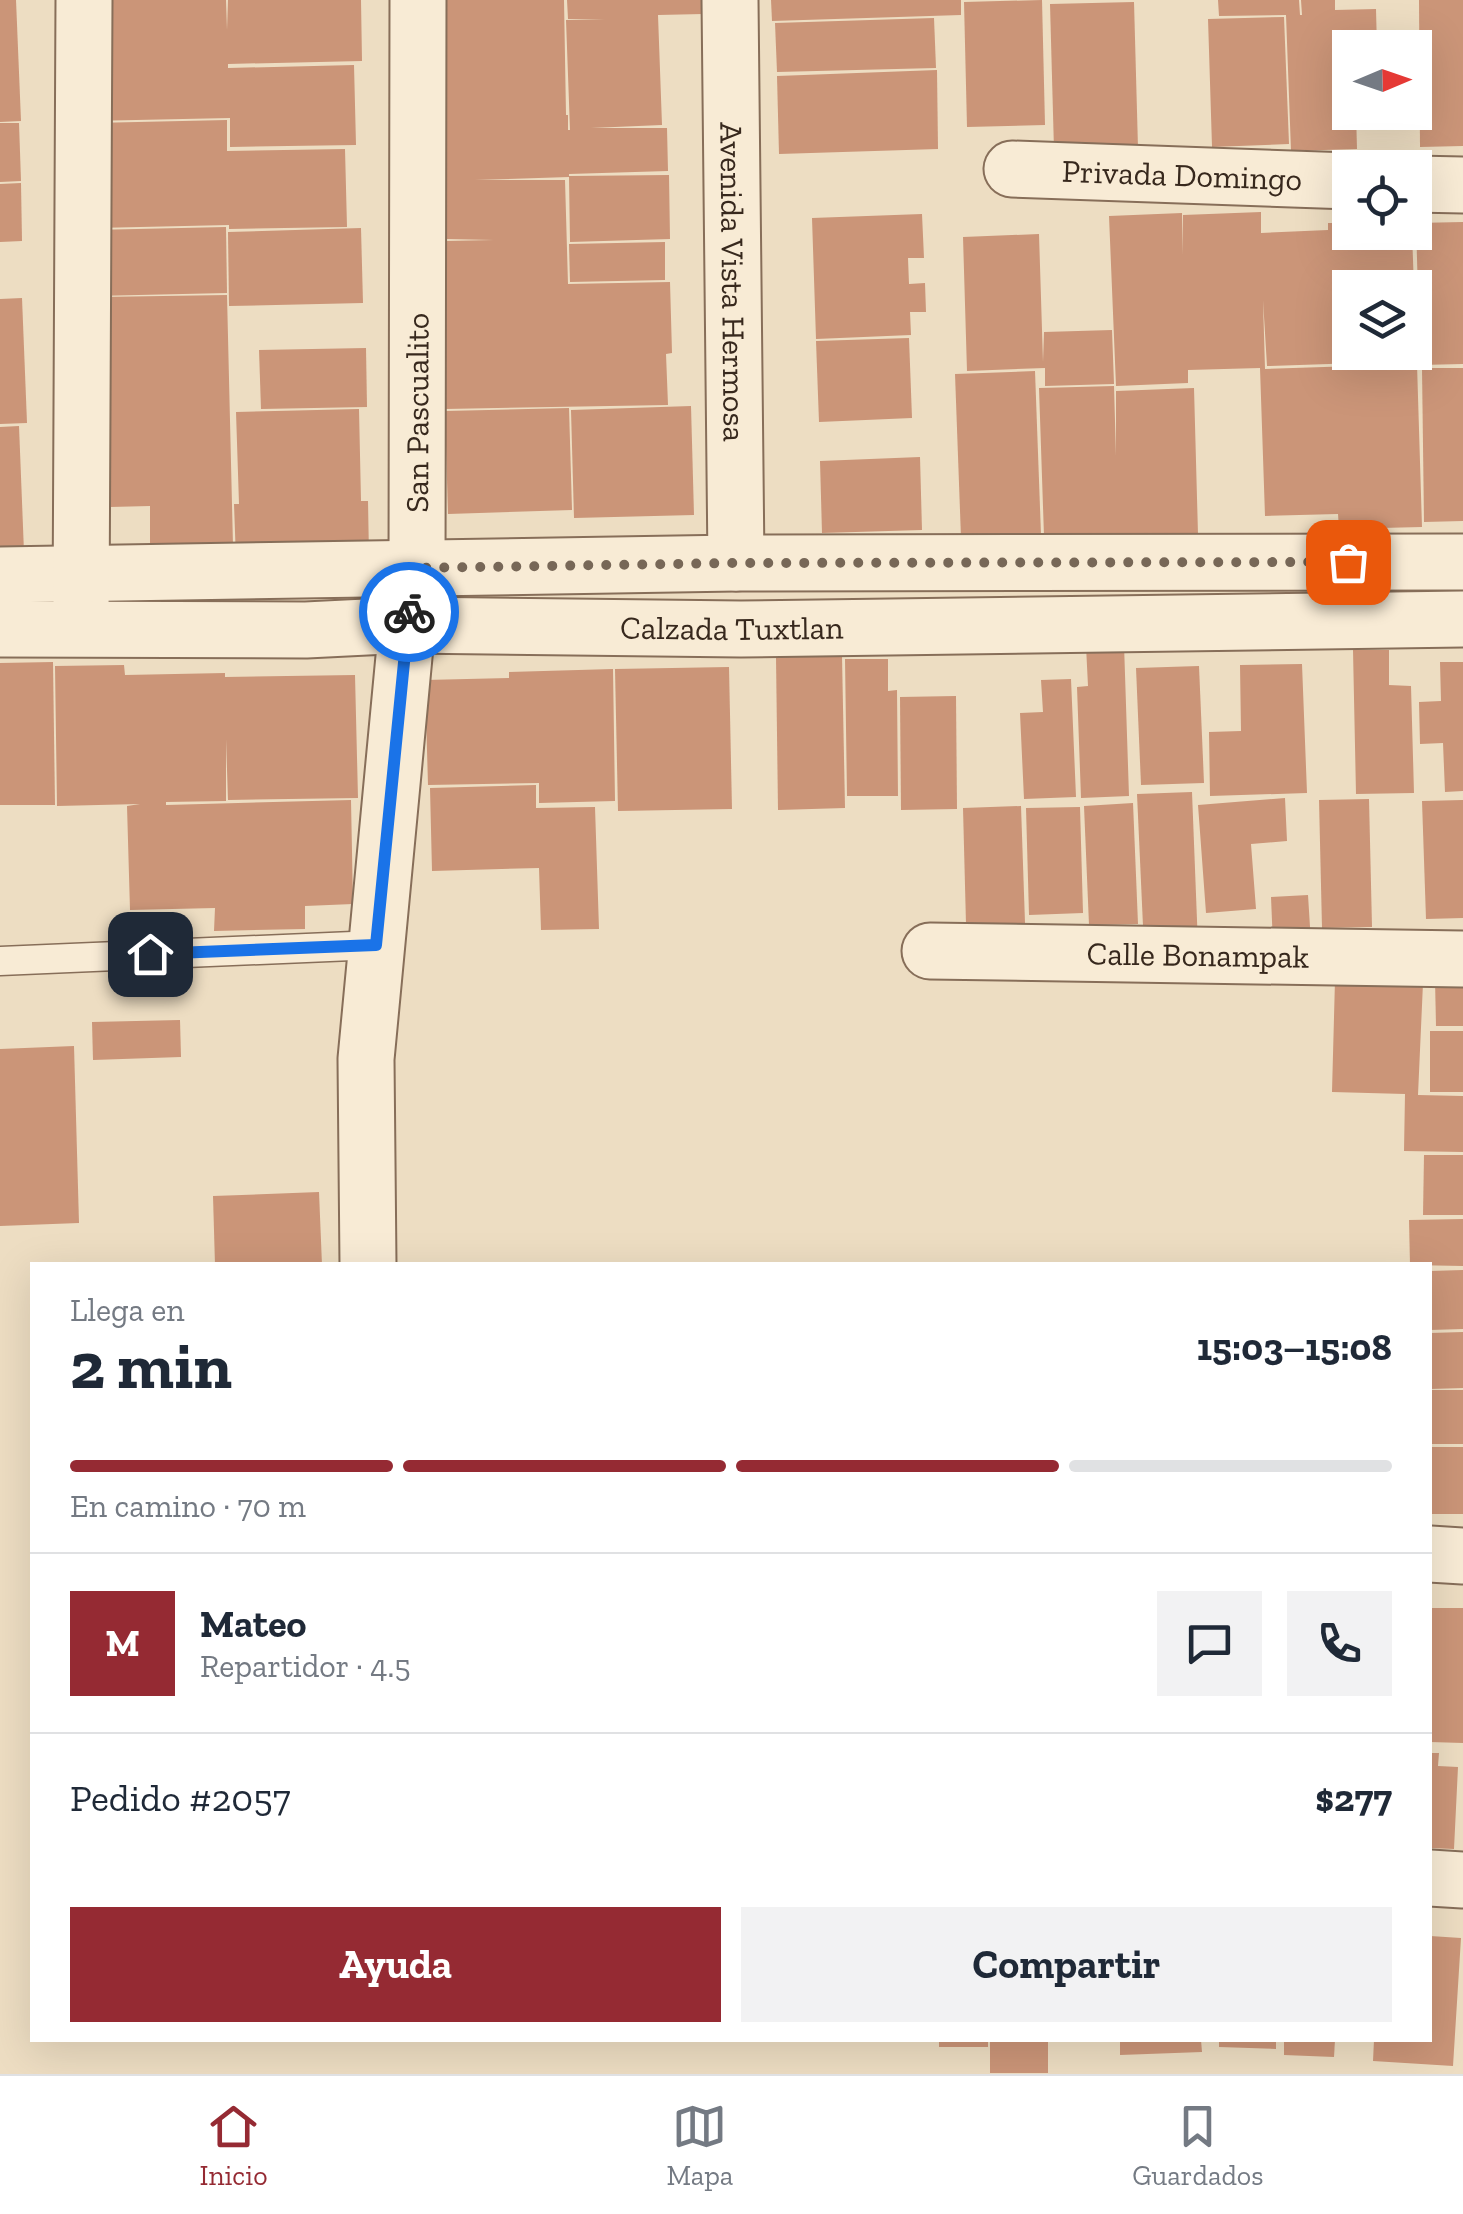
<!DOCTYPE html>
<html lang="es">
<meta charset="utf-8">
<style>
:root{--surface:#fff;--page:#f2f2f3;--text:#1f2937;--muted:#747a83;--line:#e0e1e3;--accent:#952a33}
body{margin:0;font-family:"Zilla Slab",serif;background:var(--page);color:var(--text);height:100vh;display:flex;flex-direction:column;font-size:38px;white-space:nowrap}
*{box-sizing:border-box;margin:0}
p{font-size:32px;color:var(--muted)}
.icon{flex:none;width:55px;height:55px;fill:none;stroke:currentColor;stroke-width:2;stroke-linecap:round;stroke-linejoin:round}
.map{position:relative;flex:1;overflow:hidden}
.sheet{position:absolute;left:30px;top:1262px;width:1402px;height:780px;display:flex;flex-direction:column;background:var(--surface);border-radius:0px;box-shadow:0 10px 40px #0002}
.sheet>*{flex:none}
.needle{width:65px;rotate:88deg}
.tools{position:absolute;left:1332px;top:30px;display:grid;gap:20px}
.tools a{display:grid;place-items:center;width:100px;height:100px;border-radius:0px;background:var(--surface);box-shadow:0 10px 40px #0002;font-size:50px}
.pin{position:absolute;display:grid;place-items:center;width:85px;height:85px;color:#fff;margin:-42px;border-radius:20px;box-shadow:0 5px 15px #0006}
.courier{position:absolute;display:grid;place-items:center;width:100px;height:100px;margin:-50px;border:8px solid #1a73e8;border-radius:50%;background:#fff;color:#222;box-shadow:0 2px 12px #0007}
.head em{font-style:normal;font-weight:800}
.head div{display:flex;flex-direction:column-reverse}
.head{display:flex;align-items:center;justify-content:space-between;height:170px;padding:0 40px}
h1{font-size:65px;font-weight:800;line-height:75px}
.bar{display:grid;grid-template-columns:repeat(4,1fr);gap:15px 10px;align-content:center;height:120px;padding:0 40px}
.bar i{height:12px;border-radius:8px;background:var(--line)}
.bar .on{background:var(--accent)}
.bar p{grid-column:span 4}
.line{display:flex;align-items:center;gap:25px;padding:0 40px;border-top:2px solid var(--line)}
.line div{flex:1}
.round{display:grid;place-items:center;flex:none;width:105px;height:105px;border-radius:0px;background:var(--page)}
.primary-button{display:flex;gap:20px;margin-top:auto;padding:20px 40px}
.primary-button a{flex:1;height:115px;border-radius:0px;background:var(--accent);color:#fff;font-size:40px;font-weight:800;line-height:115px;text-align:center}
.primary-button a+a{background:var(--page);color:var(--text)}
.tabs{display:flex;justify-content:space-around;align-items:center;height:140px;border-top:2px solid var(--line);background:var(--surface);font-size:28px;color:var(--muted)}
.tabs a{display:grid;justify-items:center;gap:5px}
.tabs .on{color:var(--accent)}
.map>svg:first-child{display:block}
</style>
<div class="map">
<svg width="1463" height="2074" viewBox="0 0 1463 2074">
<rect width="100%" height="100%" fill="#edddc2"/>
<g fill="#cb9578">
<path d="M 0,0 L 16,0 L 21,121 L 0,122 Z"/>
<path d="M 87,0 L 226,0 L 227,30 L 228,0 L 361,0 L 362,61 L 228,64 L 228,68 L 354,65 L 356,145 L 230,147 L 230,118 L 89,121 Z"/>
<path d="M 437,0 L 564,0 L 566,115 L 568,115 L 568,130 L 570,130 L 566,20 L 605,19 L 568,19 L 567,0 L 702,0 L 703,14 L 658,15 L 662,125 L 591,128 L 667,128 L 668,171 L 569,174 L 569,176 L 669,175 L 670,239 L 570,242 L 569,177 L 475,180 L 565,180 L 568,284 L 670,282 L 672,353 L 666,354 L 668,405 L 445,409 L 441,296 L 446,296 L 445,241 L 494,240 L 446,239 L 443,118 Z"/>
<path d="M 771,0 L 961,0 L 961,15 L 772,21 Z"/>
<path d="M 1042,0 L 1045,125 L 967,127 L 964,2 Z"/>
<path d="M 1218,0 L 1299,0 L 1300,15 L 1302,15 L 1301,0 L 1335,0 L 1335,10 L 1376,9 L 1377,48 L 1350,48 L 1350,112 L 1356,112 L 1357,149 L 1291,151 L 1286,15 L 1219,16 Z"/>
<path d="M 1419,0 L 1463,0 L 1463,146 L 1420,147 Z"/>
<path d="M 1134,2 L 1138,148 L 1054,150 L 1050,4 Z"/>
<path d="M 1284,17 L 1289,144 L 1212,147 L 1208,19 Z"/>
<path d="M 934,18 L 936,68 L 777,72 L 775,23 Z"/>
<path d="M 937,70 L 938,149 L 779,154 L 777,76 Z"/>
<path d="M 227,120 L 227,151 L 345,149 L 347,227 L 229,229 L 229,225 L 96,228 L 93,123 Z"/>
<path d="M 0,123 L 19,123 L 21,181 L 0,182 Z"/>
<path d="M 21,183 L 22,241 L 0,242 L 0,184 Z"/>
<path d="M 1261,212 L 1261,233 L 1328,230 L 1328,223 L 1350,223 L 1350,232 L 1412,232 L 1414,288 L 1350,288 L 1350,352 L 1416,352 L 1417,361 L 1267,366 L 1263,300 L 1265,369 L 1417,364 L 1422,527 L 1339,529 L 1338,514 L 1265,516 L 1260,368 L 1188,370 L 1188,383 L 1116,386 L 1109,216 L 1182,213 L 1183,255 L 1183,215 Z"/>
<path d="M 922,214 L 924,258 L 908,258 L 909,284 L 925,283 L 926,312 L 910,312 L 911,335 L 816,339 L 812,218 Z"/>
<path d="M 1463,222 L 1463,364 L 1420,365 L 1416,223 Z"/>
<path d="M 226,227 L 227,293 L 94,296 L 92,230 Z"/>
<path d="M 361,228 L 363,303 L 229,306 L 228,232 Z"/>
<path d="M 1039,234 L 1043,362 L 1044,332 L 1112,330 L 1114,384 L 1045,386 L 1045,368 L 967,371 L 963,237 Z"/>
<path d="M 665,242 L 665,280 L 570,282 L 569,244 Z"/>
<path d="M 227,295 L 233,546 L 150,548 L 150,506 L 110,507 L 109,422 L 99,297 Z"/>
<path d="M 22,298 L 27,423 L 0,424 L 0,299 Z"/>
<path d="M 909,338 L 912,418 L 819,422 L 816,341 Z"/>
<path d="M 366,348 L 367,407 L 261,409 L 259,350 Z"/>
<path d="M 1422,368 L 1463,368 L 1463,521 L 1424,522 Z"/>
<path d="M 1035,371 L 1041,535 L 961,538 L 955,374 Z"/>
<path d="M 1114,386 L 1116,456 L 1116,391 L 1194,388 L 1198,534 L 1120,537 L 1120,534 L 1044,536 L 1039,388 Z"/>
<path d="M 691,406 L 694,515 L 574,518 L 571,410 Z"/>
<path d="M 569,408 L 572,510 L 448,514 L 445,411 Z"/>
<path d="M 359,409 L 361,501 L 368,501 L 369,556 L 236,560 L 234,504 L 239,504 L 236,412 Z"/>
<path d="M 19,426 L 24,552 L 0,553 L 0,427 Z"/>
<path d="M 920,457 L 922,530 L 822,533 L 820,461 Z"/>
<path d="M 1124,644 L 1129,796 L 1081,798 L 1077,687 L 1088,686 L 1086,646 Z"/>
<path d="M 1353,650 L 1389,650 L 1389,685 L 1411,686 L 1414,793 L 1356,794 Z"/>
<path d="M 842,656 L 845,808 L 778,810 L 776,657 Z"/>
<path d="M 845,659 L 888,659 L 888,691 L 897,690 L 898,796 L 847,796 Z"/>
<path d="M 53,662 L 55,805 L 0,805 L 0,663 Z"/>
<path d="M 1440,662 L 1463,662 L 1463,791 L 1445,792 L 1443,743 L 1420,744 L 1419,702 L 1441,701 Z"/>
<path d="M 1302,664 L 1307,793 L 1210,796 L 1209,732 L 1241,731 L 1240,665 Z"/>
<path d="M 124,665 L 125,675 L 225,673 L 225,677 L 355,675 L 358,798 L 228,800 L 226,739 L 226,801 L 166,802 L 166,805 L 351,800 L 353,904 L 305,906 L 305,929 L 214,931 L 215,908 L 130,910 L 127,806 L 140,804 L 57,806 L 55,666 Z"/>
<path d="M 1199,666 L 1204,783 L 1141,785 L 1136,668 Z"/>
<path d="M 729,667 L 732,809 L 618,811 L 615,669 Z"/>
<path d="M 613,669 L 615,801 L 539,803 L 539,783 L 428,785 L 425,680 L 509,678 L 509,672 Z"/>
<path d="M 1071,679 L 1076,797 L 1024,799 L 1020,713 L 1043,712 L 1041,680 Z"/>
<path d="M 956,696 L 957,809 L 901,810 L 900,697 Z"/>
<path d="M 536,785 L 536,808 L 595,807 L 599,929 L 541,930 L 539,868 L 432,871 L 430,788 Z"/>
<path d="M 1192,792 L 1198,946 L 1144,948 L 1137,794 Z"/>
<path d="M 1285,798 L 1287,841 L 1251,844 L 1256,909 L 1206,913 L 1198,805 Z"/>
<path d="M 1369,799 L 1372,927 L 1322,928 L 1319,800 Z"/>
<path d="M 1463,800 L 1463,918 L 1426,919 L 1422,801 Z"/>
<path d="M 1133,803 L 1138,924 L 1089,925 L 1084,806 Z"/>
<path d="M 1021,806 L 1025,923 L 966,924 L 963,808 Z"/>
<path d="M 1080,807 L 1083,913 L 1029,915 L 1026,808 Z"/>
<path d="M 1308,895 L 1311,943 L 1273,945 L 1271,897 Z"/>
<path d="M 1435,979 L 1463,979 L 1463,1026 L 1436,1026 Z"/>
<path d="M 1335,980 L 1423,983 L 1418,1095 L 1463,1096 L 1463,1152 L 1404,1151 L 1405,1094 L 1332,1092 Z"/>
<path d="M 180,1020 L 181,1057 L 93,1060 L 92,1022 Z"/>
<rect x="1430" y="1031" width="33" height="61"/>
<path d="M 74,1046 L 79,1223 L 0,1226 L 0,1049 Z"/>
<path d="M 1424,1155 L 1463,1155 L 1463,1215 L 1423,1215 Z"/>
<path d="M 319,1192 L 322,1265 L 215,1265 L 213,1196 Z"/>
<path d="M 1463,1219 L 1463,1266 L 1410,1265 L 1409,1220 Z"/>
<path d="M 1463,1270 L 1463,1329 L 1430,1330 L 1430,1271 Z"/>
<path d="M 1463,1332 L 1463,1388 L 1430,1389 L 1430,1333 Z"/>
<rect x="1430" y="1390" width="33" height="54"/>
<rect x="1430" y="1447" width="33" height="67"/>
<path d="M 1430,1608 L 1463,1608 L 1463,1743 L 1430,1742 Z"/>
<path d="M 1430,1753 L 1439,1753 L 1438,1766 L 1458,1767 L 1454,1849 L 1430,1848 Z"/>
<path d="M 1430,1936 L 1461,1938 L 1453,2066 L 1373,2061 L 1374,2040 L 1430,2040 Z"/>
<rect x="939" y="2040" width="49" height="7"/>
<rect x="990" y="2040" width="58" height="33"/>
<path d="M 1120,2040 L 1201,2040 L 1202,2052 L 1120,2055 Z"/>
<path d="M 1219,2040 L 1276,2040 L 1276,2049 L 1219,2047 Z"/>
<path d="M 1284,2040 L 1335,2040 L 1334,2057 L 1284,2055 Z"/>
</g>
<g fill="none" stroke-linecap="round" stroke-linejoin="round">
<defs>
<path id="service" d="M 0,961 L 376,945"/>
<g id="minor">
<path id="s1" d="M 730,0 L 736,563"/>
<path id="s2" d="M 1012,169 L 1350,181"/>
<path d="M 1415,184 L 1463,185"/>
<path d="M 0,575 L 736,563 L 1463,562"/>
<path d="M 81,612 L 84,0"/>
<path id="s3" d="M 0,629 L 306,630 L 407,625 L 741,629 L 1463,619"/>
<path id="s4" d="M 930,951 L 1463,959"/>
<path id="s5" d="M 368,1265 L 366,1059 L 407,625 L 417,568 L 418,0"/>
<path d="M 1430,1554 L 1463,1556"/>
<path d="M 1430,1878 L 1463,1880"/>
</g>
</defs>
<use href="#service" stroke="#876e59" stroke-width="31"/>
<use href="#minor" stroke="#876e59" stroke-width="59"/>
<use href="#service" stroke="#f8ebd5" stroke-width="28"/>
<use href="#minor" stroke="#f8ebd5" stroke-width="55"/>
</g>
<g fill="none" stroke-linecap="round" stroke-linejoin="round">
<path stroke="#776757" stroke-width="10" stroke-dasharray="0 18" d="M 409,612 L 417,568 L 736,563 L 1348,562"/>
<path stroke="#1a73e8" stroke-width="12" d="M 150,954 L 376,945 L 409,612"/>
</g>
<g text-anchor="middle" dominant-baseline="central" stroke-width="8" stroke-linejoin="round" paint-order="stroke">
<g font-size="32" fill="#37281d" stroke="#f5e8d1">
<text stroke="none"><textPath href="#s2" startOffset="170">Privada Domingo</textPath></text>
<text stroke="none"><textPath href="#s1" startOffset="282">Avenida Vista Hermosa</textPath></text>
<text stroke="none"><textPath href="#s5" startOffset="855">San Pascualito</textPath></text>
<text stroke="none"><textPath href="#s3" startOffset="732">Calzada Tuxtlan</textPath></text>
<text stroke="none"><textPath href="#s4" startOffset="268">Calle Bonampak</textPath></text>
</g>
</g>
</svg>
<div class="tools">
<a><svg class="needle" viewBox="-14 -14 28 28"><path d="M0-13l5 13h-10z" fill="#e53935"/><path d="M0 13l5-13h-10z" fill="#747a83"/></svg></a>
<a><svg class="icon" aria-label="locate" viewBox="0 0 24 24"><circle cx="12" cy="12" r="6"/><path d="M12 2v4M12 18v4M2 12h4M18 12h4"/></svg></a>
<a><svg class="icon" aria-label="layers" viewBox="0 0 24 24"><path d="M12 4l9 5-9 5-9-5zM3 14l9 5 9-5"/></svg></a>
</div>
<div class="pin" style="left:1348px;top:562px;background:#ea580c"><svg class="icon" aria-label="bag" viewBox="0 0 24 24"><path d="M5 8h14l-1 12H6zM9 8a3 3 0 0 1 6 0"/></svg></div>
<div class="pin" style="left:150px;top:954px;background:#1f2937"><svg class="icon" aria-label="home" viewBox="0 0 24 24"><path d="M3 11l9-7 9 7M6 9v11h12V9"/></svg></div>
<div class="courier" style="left:409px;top:612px"><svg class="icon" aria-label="bike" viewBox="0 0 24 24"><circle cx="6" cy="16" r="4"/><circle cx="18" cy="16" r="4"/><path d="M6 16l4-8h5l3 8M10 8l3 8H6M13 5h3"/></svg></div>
<section class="sheet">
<div class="head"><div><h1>2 min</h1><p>Llega en</p></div><em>15:03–15:08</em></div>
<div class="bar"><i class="on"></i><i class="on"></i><i class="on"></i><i></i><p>En camino · 70 m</p></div>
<div class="line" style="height:180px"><b class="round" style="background:var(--accent);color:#fff">M</b><div><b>Mateo</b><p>Repartidor · 4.5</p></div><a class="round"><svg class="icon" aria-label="chat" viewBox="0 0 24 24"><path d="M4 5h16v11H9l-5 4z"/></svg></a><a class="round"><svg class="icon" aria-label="phone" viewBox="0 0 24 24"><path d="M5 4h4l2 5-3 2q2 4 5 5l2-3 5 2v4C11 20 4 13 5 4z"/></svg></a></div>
<div class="line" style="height:130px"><div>Pedido #2057</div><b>$277</b></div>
<div class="primary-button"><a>Ayuda</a><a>Compartir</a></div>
</section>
</div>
<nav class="tabs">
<a class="on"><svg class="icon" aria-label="home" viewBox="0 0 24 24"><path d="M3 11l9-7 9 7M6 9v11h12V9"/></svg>Inicio</a>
<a><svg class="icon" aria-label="map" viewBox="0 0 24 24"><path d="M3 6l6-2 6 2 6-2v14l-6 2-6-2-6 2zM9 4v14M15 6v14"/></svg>Mapa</a>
<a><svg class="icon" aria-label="saved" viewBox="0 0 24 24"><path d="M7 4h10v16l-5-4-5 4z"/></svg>Guardados</a>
</nav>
